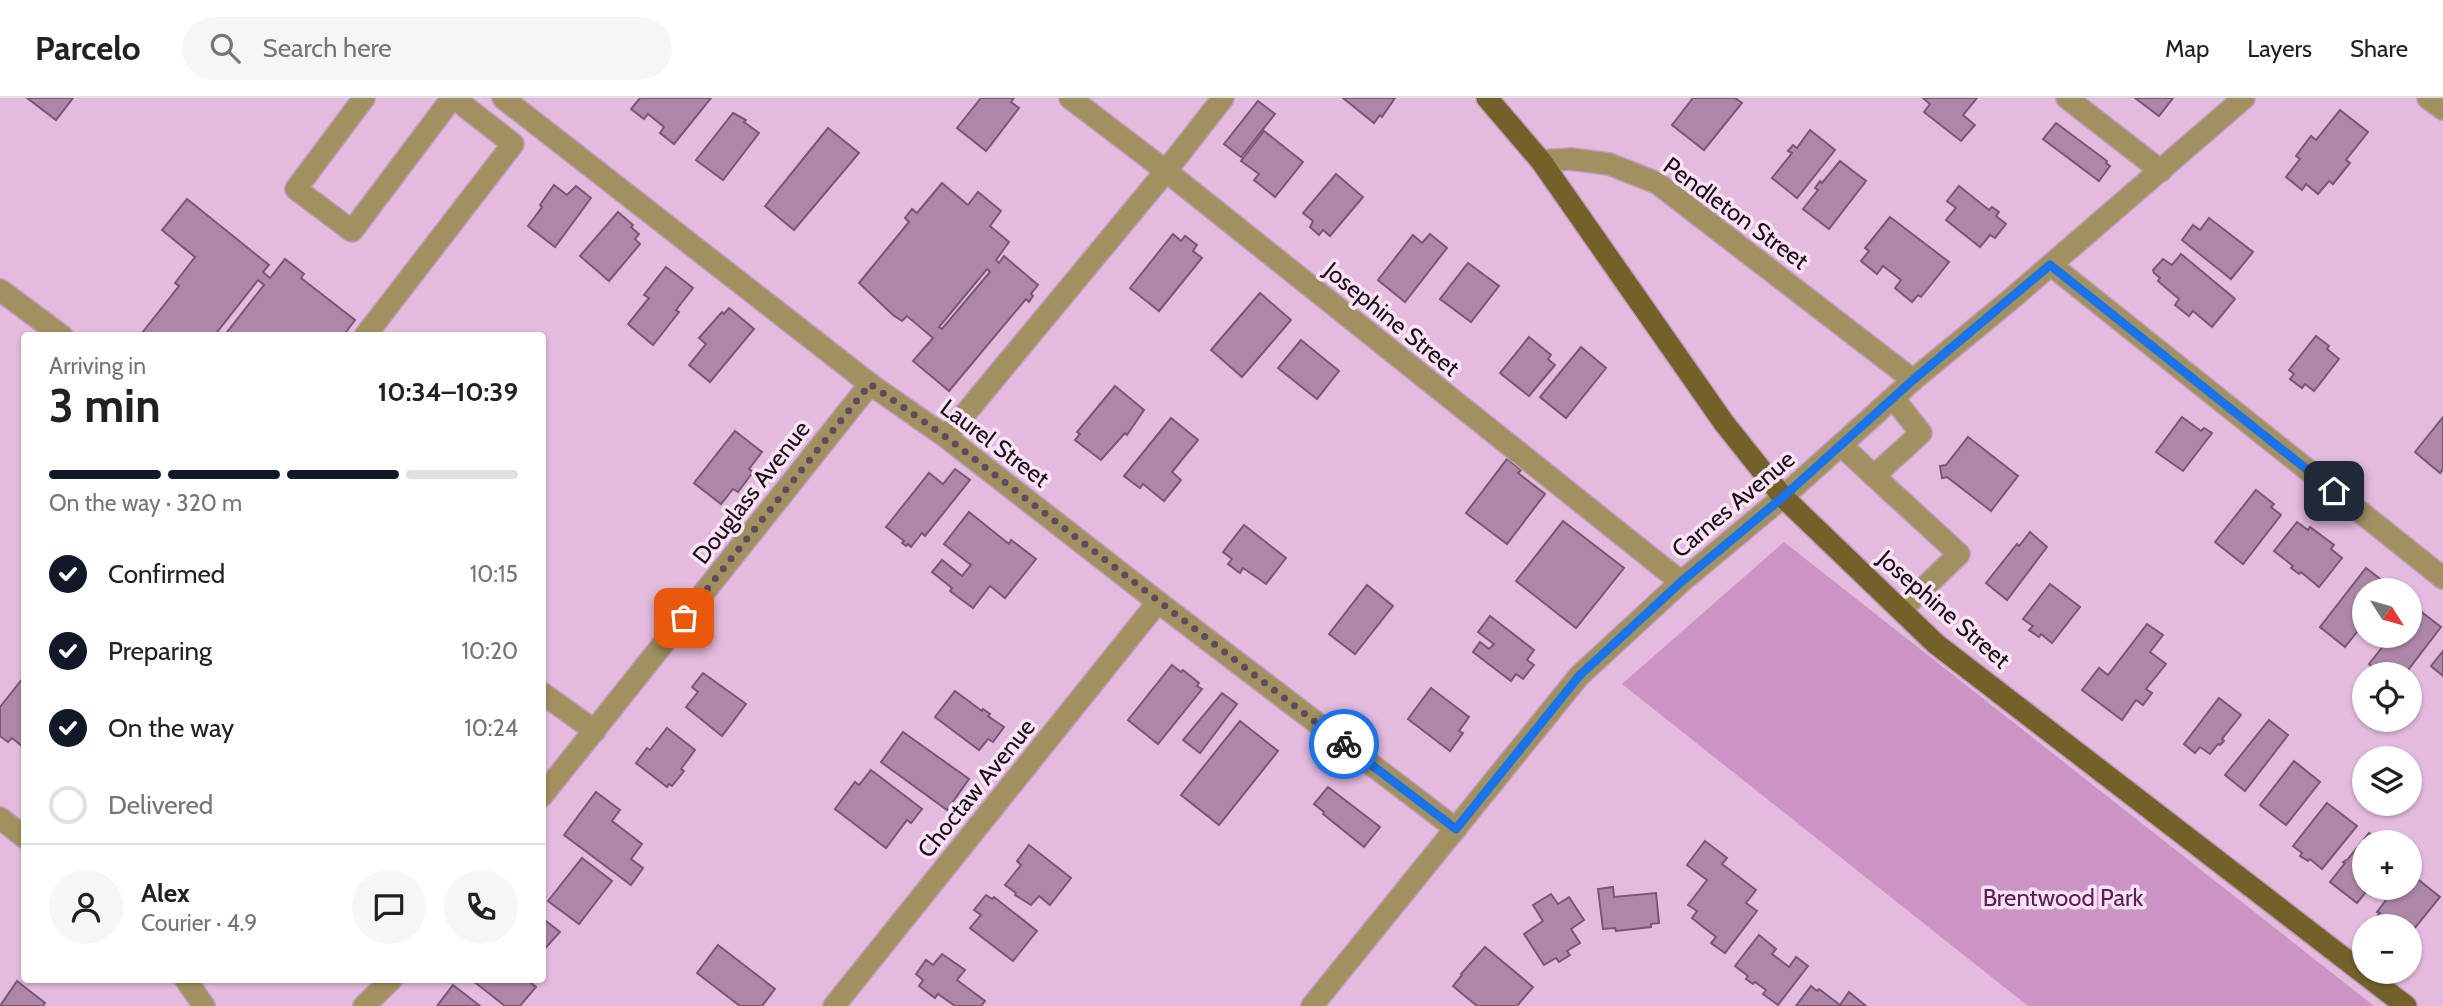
<!DOCTYPE html>
<meta charset="utf-8">
<style>
:root{--surface:#fff;--page:#f6f6f6;--text:#202124;--muted:#757577;--line:#e0e0e0;--accent:#111827}
body{margin:0;font-family:Cabin,sans-serif;background:var(--page);color:var(--text);height:100vh;display:flex;flex-direction:column;font-size:26px;white-space:nowrap}
*{box-sizing:border-box;margin:0}
p{font-size:23px;color:var(--muted)}
.icon{flex:none;width:38px;height:38px;fill:none;stroke:currentColor;stroke-width:2;stroke-linecap:round;stroke-linejoin:round}
.map{position:relative;flex:1;overflow:hidden}
.side{position:absolute;left:21px;top:234px;width:525px;height:651px;display:flex;flex-direction:column;background:var(--surface);border-radius:7px;box-shadow:0 2px 5px #0004}
.side>*{flex:none}
.needle{width:46px;rotate:127deg}
.buttons{position:absolute;left:2352px;top:480px;display:grid;gap:14px}
.buttons a{display:grid;place-items:center;width:70px;height:70px;border-radius:50%;background:var(--surface);box-shadow:0 2px 5px #0004;font-size:35px}
.pin{position:absolute;display:grid;place-items:center;width:60px;height:60px;color:#fff;margin:-30px;border-radius:14px;box-shadow:0 4px 10px #0006}
.courier{position:absolute;display:grid;place-items:center;width:70px;height:70px;margin:-35px;border:5px solid #1a73e8;border-radius:50%;background:#fff;color:#222;box-shadow:0 2px 9px #0007}
.overview em{font-style:normal;font-weight:800}
.overview div{display:flex;flex-direction:column-reverse}
.overview{display:flex;align-items:center;justify-content:space-between;height:119px;padding:0 28px}
h1{font-size:46px;font-weight:800;line-height:52px}
.bar{display:grid;grid-template-columns:repeat(4,1fr);gap:10px 7px;align-content:center;height:84px;padding:0 28px}
.bar i{height:9px;border-radius:5px;background:var(--line)}
.bar .selected{background:var(--accent)}
.bar p{grid-column:span 4}
.line{display:flex;align-items:center;gap:18px;padding:0 28px;border-top:2px solid var(--line)}
.line div{flex:1}
.round{display:grid;place-items:center;flex:none;width:74px;height:74px;border-radius:37px;background:var(--page)}
ol{padding:0 28px;list-style:none}
li{display:flex;align-items:center;gap:21px;height:77px}
li p{margin-inline-start:auto}
li .icon{padding:7px;border-radius:50%;background:var(--accent);color:#fff;stroke-width:4}
li:last-child{color:var(--muted)}
li i{width:38px;height:38px;border:4px solid var(--line);border-radius:50%}
header{display:flex;align-items:center;gap:42px;box-sizing:border-box;height:98px;padding:0 35px;background:var(--surface);border-bottom:2px solid var(--line)}
header strong{font-size:33px}
nav{display:flex;gap:38px;margin-inline-start:auto;font-size:24px}
.search{width:490px;height:63px;background:var(--page);display:flex;align-items:center;gap:18px;box-sizing:border-box;padding:0 24px;border-radius:38px;color:var(--muted);font-size:26px}
.map>svg:first-child{display:block}
</style>
<header>
<strong>Parcelo</strong>
<div class="search"><svg class="icon" aria-label="search" viewBox="0 0 24 24"><circle cx="10" cy="10" r="6"/><path d="M15 15l6 6"/></svg>Search here</div>
<nav><a>Map</a><a>Layers</a><a>Share</a></nav>
</header>
<div class="map">
<svg width="2443" height="908" viewBox="0 0 2443 908">
<rect width="100%" height="100%" fill="#e4bbde"/>
<path fill="#cc94c4" d="M 1784,444 L 2374,908 L 2028,908 L 1622,586 Z"/>
<g fill="#ae87a8" stroke="#7a5675" stroke-width="2" fill-rule="evenodd">
<path d="M 27,0 L 73,0 L 56,22 Z"/>
<path d="M 640,0 L 711,0 L 674,46 L 660,35 L 664,29 L 648,16 L 644,21 L 631,11 Z"/>
<path d="M 981,0 L 1014,0 L 1011,4 L 1019,10 L 986,53 L 957,30 Z"/>
<path d="M 1343,0 L 1395,0 L 1382,19 L 1380,17 L 1374,25 Z"/>
<path d="M 1693,0 L 1735,0 L 1742,5 L 1704,52 L 1672,27 Z"/>
<path d="M 1923,0 L 1977,0 L 1963,17 L 1975,27 L 1961,43 L 1924,14 L 1930,6 Z"/>
<path d="M 2135,0 L 2173,0 L 2159,18 Z"/>
<path d="M 1258,3 L 1275,16 L 1241,59 L 1224,46 Z"/>
<path d="M 2340,12 L 2368,34 L 2346,62 L 2350,65 L 2333,86 L 2329,83 L 2318,96 L 2306,86 L 2302,92 L 2286,79 L 2300,61 L 2296,58 L 2311,38 L 2316,42 Z"/>
<path d="M 733,15 L 746,22 L 744,24 L 759,35 L 723,82 L 696,62 Z"/>
<path d="M 2056,25 L 2107,63 L 2106,65 L 2110,68 L 2099,83 L 2043,41 Z"/>
<path d="M 828,30 L 859,55 L 794,132 L 765,108 Z"/>
<path d="M 1810,32 L 1835,52 L 1797,100 L 1772,80 L 1792,55 L 1788,53 L 1793,47 L 1797,50 Z"/>
<path d="M 1264,33 L 1303,64 L 1275,99 L 1254,82 L 1259,76 L 1241,63 Z"/>
<path d="M 1840,63 L 1866,83 L 1829,131 L 1803,111 L 1818,92 L 1815,90 L 1820,83 L 1822,85 Z"/>
<path d="M 1336,76 L 1363,99 L 1330,138 L 1323,132 L 1319,137 L 1310,129 L 1313,123 L 1303,115 Z"/>
<path d="M 942,85 L 968,107 L 978,94 L 1001,113 L 990,128 L 1009,144 L 996,162 L 999,165 L 1004,158 L 1038,187 L 1031,196 L 1033,198 L 1029,204 L 1026,201 L 949,293 L 913,263 L 933,240 L 907,218 L 902,223 L 893,217 L 859,185 L 909,124 L 905,120 L 912,111 L 917,115 ZM 987,171 L 990,174 L 942,231 L 939,229 Z"/>
<path d="M 554,87 L 567,97 L 576,88 L 591,100 L 555,149 L 528,128 L 542,109 L 540,107 Z"/>
<path d="M 1959,88 L 1989,112 L 1992,109 L 1999,114 L 1996,118 L 2006,126 L 1995,140 L 1990,137 L 1980,149 L 1946,122 L 1956,110 L 1947,103 Z"/>
<path d="M 187,101 L 269,167 L 263,174 L 270,180 L 285,161 L 304,176 L 301,180 L 355,222 L 343,238 L 224,238 L 264,187 L 258,182 L 214,238 L 146,238 L 142,235 L 179,188 L 175,185 L 195,159 L 162,132 Z"/>
<path d="M 618,114 L 633,127 L 631,129 L 639,136 L 635,141 L 640,146 L 609,183 L 580,158 Z"/>
<path d="M 1890,119 L 1949,164 L 1921,199 L 1918,197 L 1912,204 L 1895,190 L 1901,182 L 1883,168 L 1877,176 L 1861,163 L 1869,153 L 1865,150 Z"/>
<path d="M 2209,120 L 2253,154 L 2231,181 L 2182,142 L 2193,127 L 2200,132 Z"/>
<path d="M 1173,136 L 1181,143 L 1185,138 L 1197,147 L 1193,153 L 1202,160 L 1159,213 L 1130,190 Z"/>
<path d="M 1430,136 L 1447,150 L 1405,204 L 1378,182 L 1413,137 L 1422,145 Z"/>
<path d="M 2181,156 L 2235,201 L 2212,229 L 2193,213 L 2189,218 L 2175,207 L 2179,201 L 2158,183 L 2160,180 L 2154,175 L 2153,172 L 2163,161 L 2172,167 Z"/>
<path d="M 1468,165 L 1499,188 L 1471,224 L 1440,201 Z"/>
<path d="M 666,169 L 693,190 L 676,212 L 679,214 L 653,247 L 628,226 L 649,200 L 644,197 Z"/>
<path d="M 1260,195 L 1291,222 L 1242,279 L 1211,252 Z"/>
<path d="M 729,210 L 754,231 L 710,284 L 689,267 L 706,246 L 699,240 L 722,214 L 724,216 Z"/>
<path d="M 2316,238 L 2329,248 L 2327,251 L 2339,261 L 2314,293 L 2305,286 L 2302,290 L 2290,281 L 2294,276 L 2289,272 Z"/>
<path d="M 1529,239 L 1551,257 L 1548,261 L 1555,267 L 1529,298 L 1500,275 Z"/>
<path d="M 1301,242 L 1339,273 L 1317,301 L 1278,270 Z"/>
<path d="M 1581,249 L 1606,270 L 1566,320 L 1540,299 Z"/>
<path d="M 1115,288 L 1144,312 L 1127,337 L 1125,335 L 1101,362 L 1075,342 L 1080,336 L 1077,334 Z"/>
<path d="M 2182,319 L 2201,333 L 2204,330 L 2212,335 L 2183,373 L 2156,354 Z"/>
<path d="M 2443,319 L 2443,371 L 2440,375 L 2415,354 Z"/>
<path d="M 1171,320 L 1198,342 L 1172,374 L 1181,382 L 1164,403 L 1143,386 L 1140,390 L 1124,378 Z"/>
<path d="M 735,333 L 762,354 L 749,371 L 753,374 L 738,394 L 733,391 L 721,406 L 694,385 Z"/>
<path d="M 1968,339 L 2018,378 L 1991,413 L 1947,379 L 1942,380 L 1940,368 L 1946,367 Z"/>
<path d="M 1507,361 L 1521,372 L 1518,375 L 1545,396 L 1507,446 L 1466,415 Z"/>
<path d="M 955,371 L 970,382 L 925,438 L 922,435 L 911,449 L 908,446 L 906,448 L 902,445 L 904,443 L 886,429 L 929,375 L 943,386 Z"/>
<path d="M 2256,392 L 2274,406 L 2271,409 L 2281,417 L 2243,466 L 2215,444 Z"/>
<path d="M 969,414 L 1009,446 L 1011,442 L 1036,461 L 1005,500 L 990,488 L 973,510 L 950,493 L 952,490 L 932,474 L 942,462 L 962,478 L 971,467 L 944,446 Z"/>
<path d="M 1563,423 L 1624,470 L 1576,530 L 1516,483 Z"/>
<path d="M 2297,424 L 2308,432 L 2310,429 L 2334,447 L 2331,451 L 2342,460 L 2319,489 L 2301,474 L 2299,476 L 2291,470 L 2293,468 L 2274,453 Z"/>
<path d="M 1244,427 L 1286,460 L 1266,486 L 1243,470 L 1240,475 L 1228,466 L 1232,461 L 1223,454 Z"/>
<path d="M 2030,434 L 2047,449 L 2007,502 L 1986,485 L 2017,446 L 2019,448 Z"/>
<path d="M 2366,470 L 2392,490 L 2364,492 L 2364,525 L 2345,549 L 2320,529 Z"/>
<path d="M 2050,486 L 2080,509 L 2052,545 L 2041,536 L 2039,539 L 2029,532 L 2033,528 L 2023,521 Z"/>
<path d="M 1367,487 L 1393,508 L 1355,556 L 1329,536 Z"/>
<path d="M 2415,509 L 2441,529 L 2405,576 L 2381,576 L 2369,566 L 2392,537 L 2410,537 L 2410,515 Z"/>
<path d="M 1490,518 L 1534,552 L 1527,562 L 1534,567 L 1523,581 L 1516,576 L 1511,583 L 1473,554 L 1480,544 L 1489,551 L 1494,546 L 1478,534 Z"/>
<path d="M 2147,526 L 2163,537 L 2150,554 L 2166,566 L 2146,591 L 2152,595 L 2143,607 L 2136,602 L 2122,622 L 2082,592 L 2099,570 L 2108,577 Z"/>
<path d="M 2443,553 L 2443,578 L 2431,568 Z"/>
<path d="M 1172,567 L 1181,574 L 1183,572 L 1199,585 L 1197,588 L 1202,591 L 1158,646 L 1128,622 Z"/>
<path d="M 703,575 L 746,606 L 722,638 L 686,609 L 698,594 L 692,589 Z"/>
<path d="M 23,580 L 24,645 L 22,648 L 12,640 L 8,644 L 0,638 L 0,609 Z"/>
<path d="M 1431,590 L 1469,619 L 1459,633 L 1463,635 L 1450,653 L 1408,621 Z"/>
<path d="M 955,593 L 982,613 L 983,611 L 990,616 L 988,618 L 1004,629 L 993,644 L 988,641 L 979,652 L 935,619 Z"/>
<path d="M 1222,595 L 1237,606 L 1200,655 L 1183,642 Z"/>
<path d="M 2219,600 L 2241,617 L 2222,641 L 2224,643 L 2220,647 L 2218,646 L 2210,656 L 2200,649 L 2195,655 L 2184,646 Z"/>
<path d="M 2269,622 L 2288,637 L 2245,693 L 2225,677 Z"/>
<path d="M 1240,623 L 1278,653 L 1219,727 L 1181,697 Z"/>
<path d="M 667,630 L 695,652 L 681,671 L 684,673 L 672,688 L 669,686 L 667,689 L 636,665 L 647,650 L 650,652 Z"/>
<path d="M 903,634 L 969,681 L 947,712 L 881,664 Z"/>
<path d="M 2294,663 L 2320,684 L 2286,727 L 2260,707 Z"/>
<path d="M 871,672 L 922,711 L 911,725 L 907,722 L 886,750 L 835,711 L 855,684 L 859,687 Z"/>
<path d="M 1328,689 L 1380,729 L 1364,749 L 1323,716 L 1324,714 L 1314,706 Z"/>
<path d="M 596,694 L 620,712 L 612,723 L 642,746 L 631,761 L 643,770 L 631,787 L 564,737 Z"/>
<path d="M 2327,705 L 2357,728 L 2322,771 L 2310,761 L 2308,763 L 2300,758 L 2302,755 L 2293,748 Z"/>
<path d="M 2369,735 L 2381,744 L 2364,744 L 2364,789 L 2370,789 L 2357,805 L 2330,784 L 2345,765 L 2343,764 L 2348,761 Z"/>
<path d="M 1705,743 L 1727,760 L 1722,766 L 1756,792 L 1746,805 L 1757,813 L 1725,855 L 1711,845 L 1716,839 L 1692,820 L 1697,813 L 1688,807 L 1707,782 L 1687,767 Z"/>
<path d="M 1029,747 L 1071,780 L 1050,807 L 1039,798 L 1031,807 L 1015,797 L 1016,795 L 1005,787 L 1021,767 L 1017,763 Z"/>
<path d="M 582,760 L 612,783 L 579,826 L 548,803 Z"/>
<path d="M 2410,775 L 2440,799 L 2410,836 L 2410,828 L 2382,828 L 2374,822 L 2380,815 L 2377,814 L 2396,789 L 2410,789 Z"/>
<path d="M 1613,789 L 1614,799 L 1656,795 L 1659,825 L 1651,826 L 1651,829 L 1616,833 L 1615,830 L 1603,831 L 1598,791 Z"/>
<path d="M 1551,796 L 1558,806 L 1569,799 L 1584,822 L 1571,831 L 1580,845 L 1567,853 L 1570,857 L 1559,864 L 1556,860 L 1544,867 L 1524,836 L 1543,823 L 1533,807 Z"/>
<path d="M 986,797 L 992,801 L 994,799 L 1037,833 L 1013,863 L 970,830 L 981,817 L 974,812 Z"/>
<path d="M 542,820 L 560,834 L 542,854 Z"/>
<path d="M 1759,837 L 1776,851 L 1772,856 L 1789,869 L 1796,859 L 1808,868 L 1778,907 L 1763,896 L 1766,892 L 1755,884 L 1753,886 L 1746,881 L 1748,878 L 1735,868 Z"/>
<path d="M 718,847 L 775,891 L 762,908 L 740,908 L 697,875 Z"/>
<path d="M 1485,849 L 1533,889 L 1517,908 L 1477,908 L 1453,888 L 1462,877 L 1461,876 Z"/>
<path d="M 942,856 L 965,872 L 957,882 L 985,903 L 981,908 L 955,908 L 938,896 L 935,900 L 919,888 L 923,882 L 916,876 L 926,862 L 933,867 Z"/>
<path d="M 472,882 L 527,882 L 536,889 L 520,908 L 505,908 Z"/>
<path d="M 17,883 L 45,905 L 43,908 L 0,908 Z"/>
<path d="M 453,887 L 480,908 L 437,908 Z"/>
<path d="M 1811,888 L 1817,893 L 1819,891 L 1840,907 L 1849,894 L 1866,908 L 1796,908 Z"/>
</g>
<g fill="none" stroke-linecap="round" stroke-linejoin="round">
<defs>
<g id="minor">
<path d="M 364,0 L 296,91 L 352,133 L 452,0"/>
<path d="M 503,0 L 870,286 L 946,339 L 1158,504 L 1456,731"/>
<path d="M 1070,0 L 1166,73 L 1681,484"/>
<path d="M 2067,0 L 2161,73"/>
<path d="M 2428,0 L 2443,11"/>
<path d="M 1541,63 L 1571,61 L 1609,66 L 1657,85 L 1913,282"/>
<path d="M 2051,167 L 2443,480"/>
<path d="M 0,192 L 62,238"/>
<path d="M 365,238 L 513,46 L 454,0"/>
<path d="M 946,339 L 1166,73 L 1223,0"/>
<path d="M 1841,347 L 1874,378 L 1921,335 L 1894,301"/>
<path d="M 1874,378 L 1959,456 L 1901,512"/>
<path d="M 542,595 L 595,633"/>
<path d="M 542,698 L 870,286"/>
<path d="M 0,720 L 24,739"/>
<path d="M 186,882 L 204,908"/>
<path d="M 364,908 L 391,882"/>
<path d="M 834,908 L 1158,504"/>
<path d="M 1312,908 L 1579,578 L 1681,484 L 1783,399 L 1913,282 L 2010,202 L 2244,0"/>
</g>
<path id="major" d="M 1487,0 L 1541,63 L 1724,325 L 1783,399 L 1936,546 L 2406,908"/>
</defs>
<use href="#minor" stroke="#c09cbb" stroke-width="24"/>
<use href="#major" stroke="#c09cbb" stroke-width="24"/>
<use href="#minor" stroke="#a19160" stroke-width="21"/>
<use href="#major" stroke="#736129" stroke-width="21"/>
</g>
<g fill="none" stroke-linecap="round" stroke-linejoin="round">
<path stroke="#614a5e" stroke-width="7" stroke-dasharray="0 12.6" d="M 684,520 L 870,286 L 946,339 L 1344,646"/>
<path stroke="#1a73e8" stroke-width="9" d="M 1344,646 L 1456,731 L 1579,578 L 1681,484 L 1783,399 L 1913,282 L 2050,167 L 2334,393"/>
</g>
<g text-anchor="middle" dominant-baseline="central" stroke-width="7" stroke-linejoin="round" paint-order="stroke">
<g font-size="24" fill="#1b0d19" stroke="#f9e3f5">
<text transform="translate(1736 115) rotate(36)">Pendleton Street</text>
<text transform="translate(1392 221) rotate(39)">Josephine Street</text>
<text transform="translate(995 345) rotate(37)">Laurel Street</text>
<text transform="translate(751 394) rotate(-52)">Douglass Avenue</text>
<text transform="translate(1733 406) rotate(-40)">Carnes Avenue</text>
<text transform="translate(1944 511) rotate(41)">Josephine Street</text>
<text transform="translate(976 690) rotate(-51)">Choctaw Avenue</text>
</g>
<g font-size="24" fill="#5e1c58" stroke="#f9e3f5">
<text x="2063" y="799">Brentwood Park</text>
</g>
</g>
</svg>
<div class="buttons">
<a><svg class="needle" viewBox="-14 -14 28 28"><path d="M0-13l5 13h-10z" fill="#e53935"/><path d="M0 13l5-13h-10z" fill="#757577"/></svg></a>
<a><svg class="icon" aria-label="locate" viewBox="0 0 24 24"><circle cx="12" cy="12" r="6"/><path d="M12 2v4M12 18v4M2 12h4M18 12h4"/></svg></a>
<a><svg class="icon" aria-label="layers" viewBox="0 0 24 24"><path d="M12 4l9 5-9 5-9-5zM3 14l9 5 9-5"/></svg></a>
<a>+</a>
<a>−</a>
</div>
<div class="pin" style="left:684px;top:520px;background:#ea580c"><svg class="icon" aria-label="bag" viewBox="0 0 24 24"><path d="M5 8h14l-1 12H6zM9 8a3 3 0 0 1 6 0"/></svg></div>
<div class="pin" style="left:2334px;top:393px;background:#1f2937"><svg class="icon" aria-label="home" viewBox="0 0 24 24"><path d="M3 11l9-7 9 7M6 9v11h12V9"/></svg></div>
<div class="courier" style="left:1344px;top:646px"><svg class="icon" aria-label="bike" viewBox="0 0 24 24"><circle cx="6" cy="16" r="4"/><circle cx="18" cy="16" r="4"/><path d="M6 16l4-8h5l3 8M10 8l3 8H6M13 5h3"/></svg></div>
<section class="side">
<div class="overview"><div><h1>3 min</h1><p>Arriving in</p></div><em>10:34–10:39</em></div>
<div class="bar"><i class="selected"></i><i class="selected"></i><i class="selected"></i><i></i><p>On the way · 320 m</p></div>
<ol>
<li><svg class="icon" aria-label="check" viewBox="0 0 24 24"><path d="M5 12l5 5 9-10"/></svg>Confirmed<p>10:15</p></li>
<li><svg class="icon" aria-label="check" viewBox="0 0 24 24"><path d="M5 12l5 5 9-10"/></svg>Preparing<p>10:20</p></li>
<li><svg class="icon" aria-label="check" viewBox="0 0 24 24"><path d="M5 12l5 5 9-10"/></svg>On the way<p>10:24</p></li>
<li><i></i>Delivered</li>
</ol>
<div class="line" style="height:126px"><a class="round"><svg class="icon" aria-label="person" viewBox="0 0 24 24"><circle cx="12" cy="8" r="4"/><path d="M4 21q1-7 8-7t8 7"/></svg></a><div><b>Alex</b><p>Courier · 4.9</p></div><a class="round"><svg class="icon" aria-label="chat" viewBox="0 0 24 24"><path d="M4 5h16v11H9l-5 4z"/></svg></a><a class="round"><svg class="icon" aria-label="phone" viewBox="0 0 24 24"><path d="M5 4h4l2 5-3 2q2 4 5 5l2-3 5 2v4C11 20 4 13 5 4z"/></svg></a></div>
</section>
</div>
